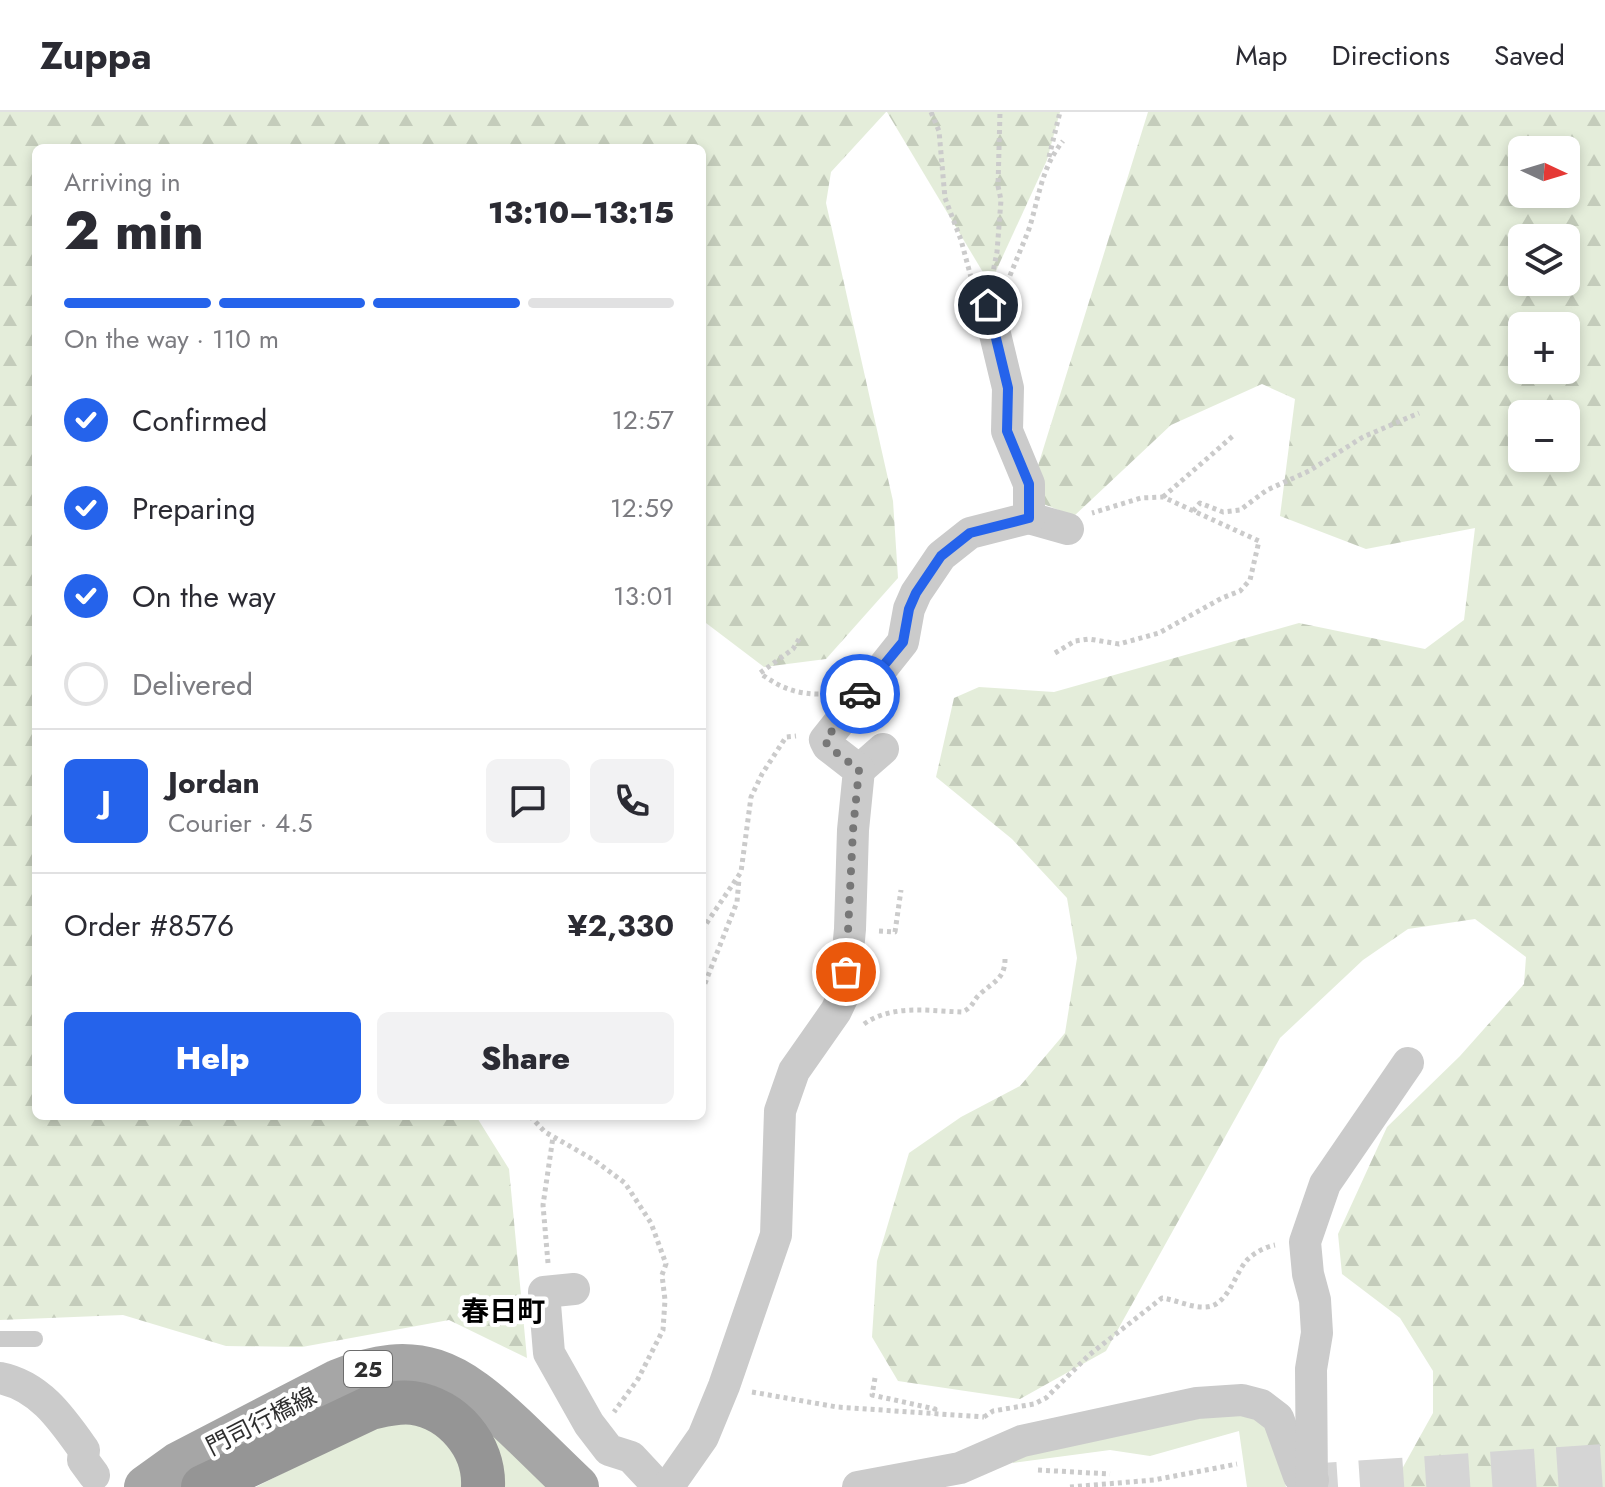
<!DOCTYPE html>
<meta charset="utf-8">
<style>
:root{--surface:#fff;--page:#f2f2f3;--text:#2b2b33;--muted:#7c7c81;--line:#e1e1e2;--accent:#2563eb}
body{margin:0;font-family:Jost,"Noto Sans JP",sans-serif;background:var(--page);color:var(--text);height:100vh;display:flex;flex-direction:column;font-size:30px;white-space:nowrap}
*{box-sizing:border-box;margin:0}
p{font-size:26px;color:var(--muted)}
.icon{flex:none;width:44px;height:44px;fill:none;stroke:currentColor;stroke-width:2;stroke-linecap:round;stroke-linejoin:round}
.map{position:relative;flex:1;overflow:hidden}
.drawer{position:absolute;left:32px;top:32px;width:674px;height:976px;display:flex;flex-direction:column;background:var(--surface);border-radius:12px;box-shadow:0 4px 12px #0003}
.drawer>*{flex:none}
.needle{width:52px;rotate:94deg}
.controls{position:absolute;left:1508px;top:24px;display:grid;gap:16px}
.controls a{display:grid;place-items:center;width:72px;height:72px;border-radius:12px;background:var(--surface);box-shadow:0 4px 12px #0003;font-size:40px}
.pin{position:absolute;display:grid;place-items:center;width:68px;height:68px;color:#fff;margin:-34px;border:4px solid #fff;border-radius:50%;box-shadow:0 2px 8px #0007}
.courier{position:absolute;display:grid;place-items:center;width:80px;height:80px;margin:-40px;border:6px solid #2563eb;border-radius:50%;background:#fff;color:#222;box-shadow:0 2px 10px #0007}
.headline em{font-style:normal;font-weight:800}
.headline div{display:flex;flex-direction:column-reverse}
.headline{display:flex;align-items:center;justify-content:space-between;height:136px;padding:0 32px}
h1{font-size:52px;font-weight:800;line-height:60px}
.bar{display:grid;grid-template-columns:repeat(4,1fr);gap:12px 8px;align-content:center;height:96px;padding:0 32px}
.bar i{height:10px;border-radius:6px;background:var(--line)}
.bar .selected{background:var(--accent)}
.bar p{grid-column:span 4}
.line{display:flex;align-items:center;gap:20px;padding:0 32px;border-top:2px solid var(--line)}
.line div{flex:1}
.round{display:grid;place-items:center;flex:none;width:84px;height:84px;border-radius:12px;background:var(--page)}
ol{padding:0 32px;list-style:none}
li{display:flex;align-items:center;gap:24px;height:88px}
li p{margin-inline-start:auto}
li .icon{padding:8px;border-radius:50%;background:var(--accent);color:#fff;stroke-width:4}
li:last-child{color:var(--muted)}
li i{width:44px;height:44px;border:4px solid var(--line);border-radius:50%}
.primary-button{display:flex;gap:16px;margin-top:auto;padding:16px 32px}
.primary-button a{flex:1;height:92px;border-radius:12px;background:var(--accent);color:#fff;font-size:32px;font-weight:800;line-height:92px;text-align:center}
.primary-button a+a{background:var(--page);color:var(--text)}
header{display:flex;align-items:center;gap:48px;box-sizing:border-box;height:112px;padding:0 40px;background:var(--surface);border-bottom:2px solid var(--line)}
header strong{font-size:38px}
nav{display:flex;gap:44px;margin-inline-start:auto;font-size:28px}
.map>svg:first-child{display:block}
</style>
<header>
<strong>Zuppa</strong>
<nav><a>Map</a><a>Directions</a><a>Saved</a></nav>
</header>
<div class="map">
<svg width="1605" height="1375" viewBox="0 0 1605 1375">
<defs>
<pattern id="forest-firs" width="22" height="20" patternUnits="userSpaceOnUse" patternTransform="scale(2)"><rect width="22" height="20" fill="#e4edda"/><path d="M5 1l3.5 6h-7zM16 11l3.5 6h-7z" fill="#c4ccbb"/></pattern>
</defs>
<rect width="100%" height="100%" fill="#fff"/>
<g fill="#e4edda">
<path d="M 1249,1299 L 1270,1316 L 1286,1375 L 1247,1375 L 1239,1319 L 1150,1344 L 1110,1338 L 1013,1351 L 1013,1344 L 1168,1311 Z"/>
<path d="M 480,1309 L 554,1375 L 502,1375 Z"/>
<path d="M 386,1310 C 448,1312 448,1321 467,1375 L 256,1375 L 372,1315 Z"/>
</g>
<g fill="url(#forest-firs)" fill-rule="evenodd">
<path d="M 0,0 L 886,0 L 831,60 L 826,91 L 893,389 L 898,466 L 826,547 L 764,555 L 702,508 L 702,36 L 36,36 L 36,1004 L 476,1004 L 509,1057 L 527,1246 L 449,1208 L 302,1235 L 226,1234 L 123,1203 L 0,1208 Z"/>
<path d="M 887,0 L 1060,0 L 1047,48 L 990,172 Z"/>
<path d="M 1148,0 L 1605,0 L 1605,1375 L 1392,1375 L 1433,1301 L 1433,1259 L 1400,1206 L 1342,1162 L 1338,1122 L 1387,1015 L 1460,944 L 1524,872 L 1526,845 L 1475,807 L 1408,817 L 1363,848 L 1280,926 L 1106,1239 L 1020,1287 L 898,1269 L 872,1225 L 877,1149 L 909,1041 L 961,1005 L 1020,974 L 1065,921 L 1077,846 L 1067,786 L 1012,727 L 936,665 L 954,586 L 979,575 L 1054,580 L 1299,511 L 1425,537 L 1464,508 L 1475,416 L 1366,437 L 1280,404 L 1295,287 L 1262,272 L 1171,313 L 1074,404 L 1028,386 ZM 1522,38 L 1566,38 L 1566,82 L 1522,82 ZM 1522,126 L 1566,126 L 1566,170 L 1522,170 ZM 1522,214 L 1566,214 L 1566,258 L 1522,258 ZM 1522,302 L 1566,302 L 1566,346 L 1522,346 Z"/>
</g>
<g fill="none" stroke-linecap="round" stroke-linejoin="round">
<path stroke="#d5d5d5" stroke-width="44" stroke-dasharray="44 22" stroke-linecap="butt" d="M 1294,1375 L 1605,1354"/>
<g stroke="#cbcbcb" stroke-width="5" stroke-dasharray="4 4" stroke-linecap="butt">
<path d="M 931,0 L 939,19 L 945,86 L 961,128 L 972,169"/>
<path d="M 1049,45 L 1060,0"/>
<path d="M 992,165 L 997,140 L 1001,88 L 998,74 L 1000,0"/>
<path d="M 1007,171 C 1014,153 1022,135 1029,117 C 1039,86 1041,56 1063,29"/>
<path d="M 1163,385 L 1234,323"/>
<path d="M 1193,399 L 1200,391 L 1223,400 L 1240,398 L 1267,378 L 1309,359 L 1363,325 L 1419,301"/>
<path d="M 799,527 L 793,537 L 760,561 C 780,576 798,583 824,582"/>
<path d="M 1055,541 L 1075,529 L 1089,527 L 1119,532 L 1159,521 L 1222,486 L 1240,479 L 1250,468 L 1259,429 L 1163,385 L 1141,386 L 1092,401"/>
<path d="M 702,818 L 741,760 L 751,685 L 762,662 L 786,625 L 796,624"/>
<path d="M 879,819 L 895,820 L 901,778"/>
<path d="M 702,879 L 737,790 L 739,767"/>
<path d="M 864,912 C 892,892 930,899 962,900 C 973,896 973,888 980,882 C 993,870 1005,867 1005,847"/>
<path d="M 530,1004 L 545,1020 L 594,1048 L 625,1071 L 651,1111 L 666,1152 L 662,1163 L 665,1188 L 663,1218 L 638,1267 L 614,1300"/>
<path d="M 548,1151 L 543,1093 L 553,1025"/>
<path d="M 875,1266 L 872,1283 L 935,1297 L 933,1303"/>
<path d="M 752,1280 L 837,1295 L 984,1305"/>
<path d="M 984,1305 L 993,1299 L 1034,1292 L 1046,1286 L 1089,1243 L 1162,1186 C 1177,1188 1191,1196 1206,1195 C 1228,1194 1235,1161 1247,1148 C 1254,1141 1265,1135 1275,1133"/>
<path d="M 1038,1358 L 1110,1362"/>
<path d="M 1070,1375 L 1154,1368 L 1237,1352"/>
</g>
<path stroke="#cbcbcb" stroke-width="16" d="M 0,1227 L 35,1227"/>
<g stroke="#cbcbcb" stroke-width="32">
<path d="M 1029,406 L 1068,417"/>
<path d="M 859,658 L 883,637"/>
<path d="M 574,1177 L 544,1180 L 549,1241 L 589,1312 L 609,1338 L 631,1345 L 659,1375"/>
<path d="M 0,1266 C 40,1274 62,1307 84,1338 L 83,1348 L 94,1363"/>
<path d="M 668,1375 L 703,1325 L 724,1274 L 776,1123 L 780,999 L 794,959 L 836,899 L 844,882 L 850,817 L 853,718 L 859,658 L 828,634 L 825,628 L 903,530 L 909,497 L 916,481 L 941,444 L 970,421 L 1029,406 L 1029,372 L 1007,319 L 1008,276 L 988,193"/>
<path d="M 858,1375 L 960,1356 L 1022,1329 L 1197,1291 L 1242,1288 L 1261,1293 L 1278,1306 L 1299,1364 L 1313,1368"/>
<path d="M 1312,1375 L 1311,1257 L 1317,1221 L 1315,1188 L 1308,1162 L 1305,1130 L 1325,1072 L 1408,951"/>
</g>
<path stroke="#a6a6a6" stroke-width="44" d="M 146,1375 L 178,1352 L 338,1269 C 418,1236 457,1260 515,1315 C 536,1335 556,1355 577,1375"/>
<path stroke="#959595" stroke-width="44" d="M 203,1375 L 370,1296 C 384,1293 398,1289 413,1291 C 453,1297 485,1334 483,1375"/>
</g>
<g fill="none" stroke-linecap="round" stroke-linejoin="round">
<path stroke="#777" stroke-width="8" stroke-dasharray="0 14.4" d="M 846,860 L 853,718 L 859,658 L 828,634 L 825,628 L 860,582"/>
<path stroke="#2563eb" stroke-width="10" d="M 860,582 L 903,530 L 909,497 L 916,481 L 941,444 L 970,421 L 1029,406 L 1029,372 L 1007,319 L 1008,276 L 988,193"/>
</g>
<g text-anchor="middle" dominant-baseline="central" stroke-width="8" stroke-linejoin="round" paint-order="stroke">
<rect fill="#fff" stroke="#6d6d6d" stroke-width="2" x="344" y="1239" width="48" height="36" rx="6"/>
<g font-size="22" font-weight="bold" fill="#2e2e2e">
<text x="368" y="1257">25</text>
</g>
<g font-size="24" fill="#2e2e2e" stroke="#fff">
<text transform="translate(261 1309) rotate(-27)">門司行橋線</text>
</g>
<g font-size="28" font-weight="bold" fill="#000" stroke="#fff">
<text x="503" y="1199">春日町</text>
</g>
</g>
</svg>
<div class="controls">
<a><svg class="needle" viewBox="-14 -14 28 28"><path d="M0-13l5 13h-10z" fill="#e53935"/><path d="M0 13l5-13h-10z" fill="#7c7c81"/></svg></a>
<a><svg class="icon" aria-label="layers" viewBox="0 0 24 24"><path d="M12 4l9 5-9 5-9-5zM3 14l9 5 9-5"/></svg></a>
<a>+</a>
<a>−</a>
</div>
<div class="pin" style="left:846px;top:860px;background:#ea580c"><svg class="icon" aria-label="bag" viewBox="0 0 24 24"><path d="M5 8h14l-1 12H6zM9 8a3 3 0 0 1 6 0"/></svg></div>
<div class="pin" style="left:988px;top:193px;background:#1f2937"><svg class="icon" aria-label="home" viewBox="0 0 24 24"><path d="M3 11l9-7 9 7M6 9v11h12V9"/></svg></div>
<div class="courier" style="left:860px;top:582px"><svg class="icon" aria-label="car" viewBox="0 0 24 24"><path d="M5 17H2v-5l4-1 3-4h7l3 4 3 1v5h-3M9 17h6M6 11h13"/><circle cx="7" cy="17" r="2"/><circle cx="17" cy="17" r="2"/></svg></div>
<section class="drawer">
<div class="headline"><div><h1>2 min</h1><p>Arriving in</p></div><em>13:10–13:15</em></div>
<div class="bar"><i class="selected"></i><i class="selected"></i><i class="selected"></i><i></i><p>On the way · 110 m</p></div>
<ol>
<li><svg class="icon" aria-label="check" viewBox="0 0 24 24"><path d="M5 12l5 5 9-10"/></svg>Confirmed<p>12:57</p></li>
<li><svg class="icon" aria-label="check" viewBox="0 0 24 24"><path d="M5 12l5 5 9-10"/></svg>Preparing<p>12:59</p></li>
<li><svg class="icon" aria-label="check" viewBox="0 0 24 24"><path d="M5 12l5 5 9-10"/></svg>On the way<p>13:01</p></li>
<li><i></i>Delivered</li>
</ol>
<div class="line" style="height:144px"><b class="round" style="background:var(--accent);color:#fff">J</b><div><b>Jordan</b><p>Courier · 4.5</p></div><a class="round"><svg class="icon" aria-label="chat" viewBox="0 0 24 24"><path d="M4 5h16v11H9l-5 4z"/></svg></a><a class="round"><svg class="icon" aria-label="phone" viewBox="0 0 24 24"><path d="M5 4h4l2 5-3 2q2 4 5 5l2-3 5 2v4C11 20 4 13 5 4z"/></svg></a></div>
<div class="line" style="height:104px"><div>Order #8576</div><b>¥2,330</b></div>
<div class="primary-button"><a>Help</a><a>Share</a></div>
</section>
</div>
